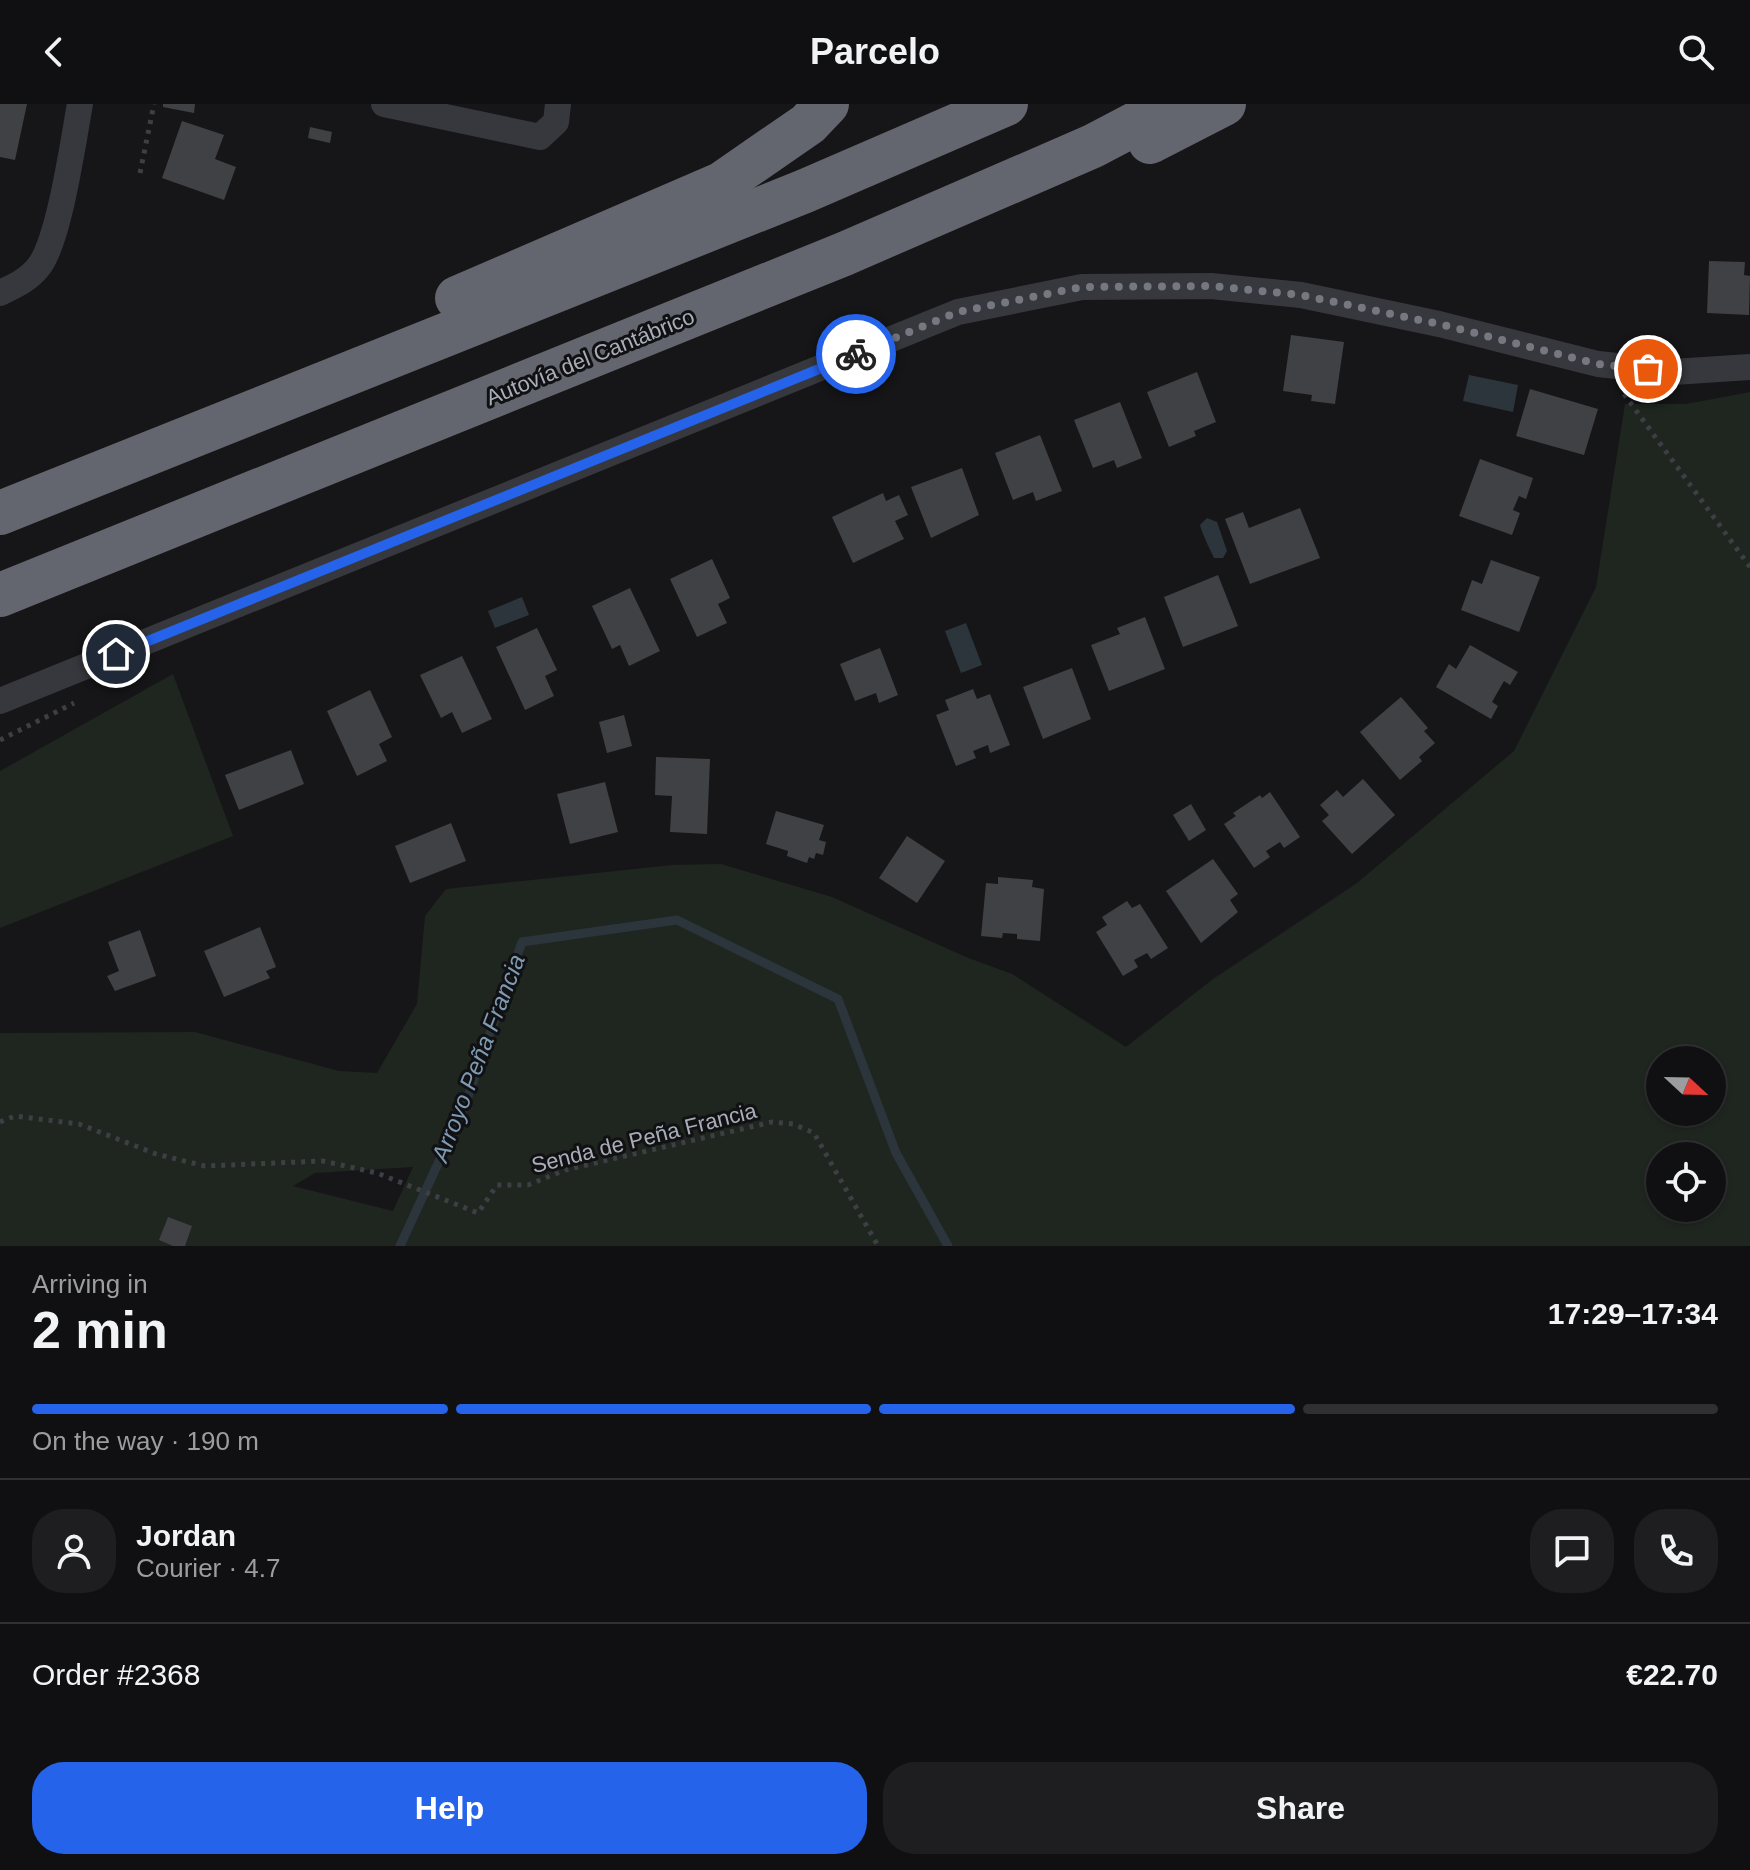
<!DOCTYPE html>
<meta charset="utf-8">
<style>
:root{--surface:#101012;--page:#1e1e20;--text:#f1f3f6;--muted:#9c9d9f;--line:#303032;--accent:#2563eb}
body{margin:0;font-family:Arial,sans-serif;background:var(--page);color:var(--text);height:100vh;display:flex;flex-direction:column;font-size:30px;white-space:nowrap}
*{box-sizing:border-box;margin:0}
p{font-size:26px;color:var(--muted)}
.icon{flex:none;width:44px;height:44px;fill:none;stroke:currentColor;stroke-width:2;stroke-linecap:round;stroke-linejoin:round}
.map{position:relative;height:1142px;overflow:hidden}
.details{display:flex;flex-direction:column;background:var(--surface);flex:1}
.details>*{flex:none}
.needle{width:52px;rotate:112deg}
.buttons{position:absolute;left:1646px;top:942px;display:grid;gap:16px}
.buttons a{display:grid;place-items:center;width:80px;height:80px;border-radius:50%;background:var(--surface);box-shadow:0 2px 6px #0004,0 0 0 2px var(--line);font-size:40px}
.pin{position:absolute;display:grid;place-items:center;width:68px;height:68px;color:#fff;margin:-34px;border:4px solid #fff;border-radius:50%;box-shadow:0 2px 8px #0007}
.courier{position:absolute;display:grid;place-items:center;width:80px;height:80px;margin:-40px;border:6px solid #2563eb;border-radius:50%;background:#fff;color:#222;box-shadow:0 2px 10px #0007}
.head em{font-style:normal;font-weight:700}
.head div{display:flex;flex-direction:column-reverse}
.head{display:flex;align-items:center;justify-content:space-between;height:136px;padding:0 32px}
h1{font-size:52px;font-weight:700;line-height:60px}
.bar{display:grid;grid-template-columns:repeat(4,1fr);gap:12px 8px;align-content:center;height:96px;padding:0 32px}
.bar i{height:10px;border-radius:6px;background:var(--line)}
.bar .on{background:var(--accent)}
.bar p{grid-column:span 4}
.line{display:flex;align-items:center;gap:20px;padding:0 32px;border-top:2px solid var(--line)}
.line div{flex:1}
.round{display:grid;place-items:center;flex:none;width:84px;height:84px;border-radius:32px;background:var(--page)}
.primary-button{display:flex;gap:16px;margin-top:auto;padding:16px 32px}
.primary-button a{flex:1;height:92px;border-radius:32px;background:var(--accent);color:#fff;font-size:32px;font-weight:700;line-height:92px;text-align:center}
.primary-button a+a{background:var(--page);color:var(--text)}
header{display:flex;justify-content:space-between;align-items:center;height:104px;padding:0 32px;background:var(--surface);font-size:36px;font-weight:700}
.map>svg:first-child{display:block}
</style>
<header><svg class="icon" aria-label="back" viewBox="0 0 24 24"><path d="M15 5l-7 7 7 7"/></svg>Parcelo<svg class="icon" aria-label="search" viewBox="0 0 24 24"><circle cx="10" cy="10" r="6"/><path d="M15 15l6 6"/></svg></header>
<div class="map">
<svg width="1750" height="1142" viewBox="0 0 1750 1142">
<rect width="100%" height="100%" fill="#161618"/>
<g fill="#1e261f" fill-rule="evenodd">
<path d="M 1750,288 L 1750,1142 L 0,1142 L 0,929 L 195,928 L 339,967 L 377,969 L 417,900 L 425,812 L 446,785 L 672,761 L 721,760 L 832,793 L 966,853 L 1012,870 L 1126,943 L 1213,875 L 1357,779 L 1514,647 L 1596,483 L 1625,300 L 1686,300 ZM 1660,956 L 1712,956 L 1712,1008 L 1660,1008 ZM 1660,1052 L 1712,1052 L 1712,1104 L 1660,1104 ZM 413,1063 L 393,1107 L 293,1082 L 315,1069 Z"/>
<path d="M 173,570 L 233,732 L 0,824 L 0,667 Z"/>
</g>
<g fill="#2c353c">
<path d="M 1469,271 L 1518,281 L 1513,308 L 1463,297 Z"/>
<path d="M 1207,414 L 1217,418 L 1227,447 L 1223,454 L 1214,454 C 1210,446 1202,429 1200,421 Z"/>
<path d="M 522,493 L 529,511 L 495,524 L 488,507 Z"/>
<path d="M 966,519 L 982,561 L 961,569 L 945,527 Z"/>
</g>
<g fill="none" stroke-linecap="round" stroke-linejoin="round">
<path stroke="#2c353c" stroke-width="9" d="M 400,1142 L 465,1001 L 522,838 L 677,816 L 838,895 L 896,1049 L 948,1142"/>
</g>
<g fill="#404145">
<path d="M 0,0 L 27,0 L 15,56 L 0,53 Z"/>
<path d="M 163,0 L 195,0 L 194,9 L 163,3 Z"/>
<path d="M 182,17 L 224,31 L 215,55 L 236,63 L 224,96 L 162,74 Z"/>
<path d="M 310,23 L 332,28 L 330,39 L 308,34 Z"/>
<path d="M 1709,157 L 1745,158 L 1744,171 L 1750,172 L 1749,211 L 1707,209 Z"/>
<path d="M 1291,231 L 1344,238 L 1335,300 L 1311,297 L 1312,291 L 1283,287 Z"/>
<path d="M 1197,268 L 1216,318 L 1194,327 L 1196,332 L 1169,343 L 1147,288 Z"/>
<path d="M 1530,285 L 1598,305 L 1584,351 L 1516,332 Z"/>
<path d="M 1120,298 L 1142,354 L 1117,364 L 1114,356 L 1093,364 L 1074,316 Z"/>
<path d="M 1040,331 L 1062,387 L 1036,397 L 1033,388 L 1013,396 L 995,349 Z"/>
<path d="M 1480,355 L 1533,374 L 1526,395 L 1519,392 L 1513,406 L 1520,409 L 1512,431 L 1459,412 Z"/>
<path d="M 962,364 L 979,411 L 931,434 L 911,383 Z"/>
<path d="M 883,389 L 886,397 L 899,391 L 908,411 L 895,417 L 904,435 L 853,459 L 832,413 Z"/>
<path d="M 1300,404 L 1320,454 L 1250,480 L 1225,415 L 1243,408 L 1249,424 Z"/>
<path d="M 712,455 L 730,494 L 718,500 L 727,519 L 697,533 L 670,475 Z"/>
<path d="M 1491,456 L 1540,473 L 1519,528 L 1461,506 L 1472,476 L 1482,480 Z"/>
<path d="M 1218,471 L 1238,522 L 1183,543 L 1164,493 Z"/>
<path d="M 630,484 L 660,547 L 629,562 L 620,541 L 612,545 L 592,502 Z"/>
<path d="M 1145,513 L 1165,565 L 1109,587 L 1091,541 L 1120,530 L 1117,524 Z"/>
<path d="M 537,524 L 557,566 L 545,572 L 554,592 L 525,606 L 496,543 Z"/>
<path d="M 1470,541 L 1518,568 L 1510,581 L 1504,577 L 1492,598 L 1498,602 L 1491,615 L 1436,583 L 1449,560 L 1456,565 Z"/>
<path d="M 880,544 L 898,591 L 879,599 L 876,589 L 855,597 L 840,560 Z"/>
<path d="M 462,552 L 492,615 L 462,629 L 452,608 L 441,614 L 420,571 Z"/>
<path d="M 1072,564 L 1091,615 L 1043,635 L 1023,583 Z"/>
<path d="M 973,585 L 977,595 L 990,590 L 1010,641 L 990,649 L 988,641 L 973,647 L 976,654 L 956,662 L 936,611 L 949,606 L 945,596 Z"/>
<path d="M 370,586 L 392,633 L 379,640 L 387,657 L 357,672 L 327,607 Z"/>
<path d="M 1401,593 L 1428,624 L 1424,627 L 1435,639 L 1419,653 L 1422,657 L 1400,676 L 1360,628 Z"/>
<path d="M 624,611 L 632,642 L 607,649 L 599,618 Z"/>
<path d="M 291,646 L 304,680 L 239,706 L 225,671 Z"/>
<path d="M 656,653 L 710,655 L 707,730 L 670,728 L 672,692 L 655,691 Z"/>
<path d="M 1363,675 L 1395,711 L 1352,750 L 1322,717 L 1329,711 L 1320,701 L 1337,686 L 1343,693 Z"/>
<path d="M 605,678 L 618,728 L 570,740 L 557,690 Z"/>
<path d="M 1270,688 L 1300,733 L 1284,744 L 1280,738 L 1266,747 L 1270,753 L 1254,764 L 1224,720 L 1236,712 L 1233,709 L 1260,691 L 1262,694 Z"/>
<path d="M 1191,700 L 1206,726 L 1189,737 L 1173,711 Z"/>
<path d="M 776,707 L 824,721 L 819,736 L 826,738 L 823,751 L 816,749 L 814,755 L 809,753 L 807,759 L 787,752 L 788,747 L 766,740 Z"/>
<path d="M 451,719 L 466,757 L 410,779 L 395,742 Z"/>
<path d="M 907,732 L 945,757 L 917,799 L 879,774 Z"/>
<path d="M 1213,755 L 1238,790 L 1230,796 L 1238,808 L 1201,839 L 1166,787 Z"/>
<path d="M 998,773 L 1033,776 L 1032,783 L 1044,785 L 1040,837 L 1017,835 L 1017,830 L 1003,829 L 1002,834 L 981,832 L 986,779 L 998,780 Z"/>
<path d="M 1127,797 L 1132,804 L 1140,800 L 1168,844 L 1151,855 L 1147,849 L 1134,856 L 1138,863 L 1123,872 L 1096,828 L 1107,821 L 1102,813 Z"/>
<path d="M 260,823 L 276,863 L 266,867 L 270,874 L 224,893 L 204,847 Z"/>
<path d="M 140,826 L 156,872 L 115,887 L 107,872 L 119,867 L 108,838 Z"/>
<path d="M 168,1113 L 192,1122 L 185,1142 L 173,1142 L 159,1136 Z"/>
</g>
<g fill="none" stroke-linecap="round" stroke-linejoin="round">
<g stroke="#3d3f44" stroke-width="5" stroke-dasharray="4 6" stroke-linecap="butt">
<path d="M 140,69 L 154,0"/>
<path d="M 1624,290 L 1750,463"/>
<path d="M 0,636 L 74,599"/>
<path d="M 0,1018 L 15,1012 L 79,1020 L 156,1050 L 205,1062 L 323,1057 L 377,1069 L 478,1109 L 497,1081 L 528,1081 L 565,1066 L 772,1018 L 793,1020 L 814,1029 L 878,1142"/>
</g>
<g stroke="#37383d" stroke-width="26">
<path d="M 384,0 L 540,33 L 556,18 L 558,0"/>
<path d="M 0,189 C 15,182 30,175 40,161 C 60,132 73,38 80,0"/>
<path d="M 0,597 L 958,208 L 1082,183 L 1211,182 L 1301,191 L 1439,220 L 1598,260 L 1673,268 L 1750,263"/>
</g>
<g stroke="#63666e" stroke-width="44">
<path d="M 1150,38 L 1224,0"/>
<path d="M 457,194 L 721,80 L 808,20 L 827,0"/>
<path d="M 0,409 L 805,87 L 1006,0"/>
<path d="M 0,491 L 844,150 L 1093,42 L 1173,0"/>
</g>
</g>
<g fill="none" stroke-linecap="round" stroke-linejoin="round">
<path stroke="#757880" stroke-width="8" stroke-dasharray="0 14.4" d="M 856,250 L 958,208 L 1082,183 L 1211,182 L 1301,191 L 1439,220 L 1598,260 L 1648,265"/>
<path stroke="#2563eb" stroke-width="10" d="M 116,550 L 856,250"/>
</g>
<g text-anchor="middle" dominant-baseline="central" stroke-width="6" stroke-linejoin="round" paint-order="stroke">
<g font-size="22" fill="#a8adb8" stroke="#111113">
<text transform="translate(590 253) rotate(-22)">Autovía del Cantábrico</text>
<text transform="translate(644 1034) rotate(-14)">Senda de Peña Francia</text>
</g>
<g font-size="24" font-style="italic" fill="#7f9bb3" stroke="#111113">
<text transform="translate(478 954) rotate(-69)">Arroyo Peña Francia</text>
</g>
</g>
</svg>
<div class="buttons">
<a><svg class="needle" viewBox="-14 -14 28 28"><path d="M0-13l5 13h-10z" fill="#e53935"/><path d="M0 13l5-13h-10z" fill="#9c9d9f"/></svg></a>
<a><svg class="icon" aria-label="locate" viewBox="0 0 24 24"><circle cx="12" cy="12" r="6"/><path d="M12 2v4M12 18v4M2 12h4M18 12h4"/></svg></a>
</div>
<div class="pin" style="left:1648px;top:265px;background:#ea580c"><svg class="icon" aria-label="bag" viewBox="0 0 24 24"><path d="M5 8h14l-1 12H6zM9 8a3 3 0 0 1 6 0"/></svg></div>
<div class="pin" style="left:116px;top:550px;background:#1f2937"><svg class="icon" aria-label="home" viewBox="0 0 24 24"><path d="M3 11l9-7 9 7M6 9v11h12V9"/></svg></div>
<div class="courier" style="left:856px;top:250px"><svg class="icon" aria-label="bike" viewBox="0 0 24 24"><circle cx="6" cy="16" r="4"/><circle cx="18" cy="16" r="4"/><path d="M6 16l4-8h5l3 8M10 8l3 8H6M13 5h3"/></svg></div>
</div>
<section class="details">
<div class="head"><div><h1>2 min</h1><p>Arriving in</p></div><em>17:29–17:34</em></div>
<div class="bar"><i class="on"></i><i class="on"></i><i class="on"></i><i></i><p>On the way · 190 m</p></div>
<div class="line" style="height:144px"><a class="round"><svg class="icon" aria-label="person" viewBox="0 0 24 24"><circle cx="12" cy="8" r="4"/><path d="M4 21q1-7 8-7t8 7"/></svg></a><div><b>Jordan</b><p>Courier · 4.7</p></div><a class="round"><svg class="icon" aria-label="chat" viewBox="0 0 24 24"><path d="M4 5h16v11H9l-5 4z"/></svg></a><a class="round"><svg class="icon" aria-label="phone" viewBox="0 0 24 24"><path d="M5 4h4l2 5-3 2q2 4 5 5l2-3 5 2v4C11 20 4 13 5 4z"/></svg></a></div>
<div class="line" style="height:104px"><div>Order #2368</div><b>€22.70</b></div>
<div class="primary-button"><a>Help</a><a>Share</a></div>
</section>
